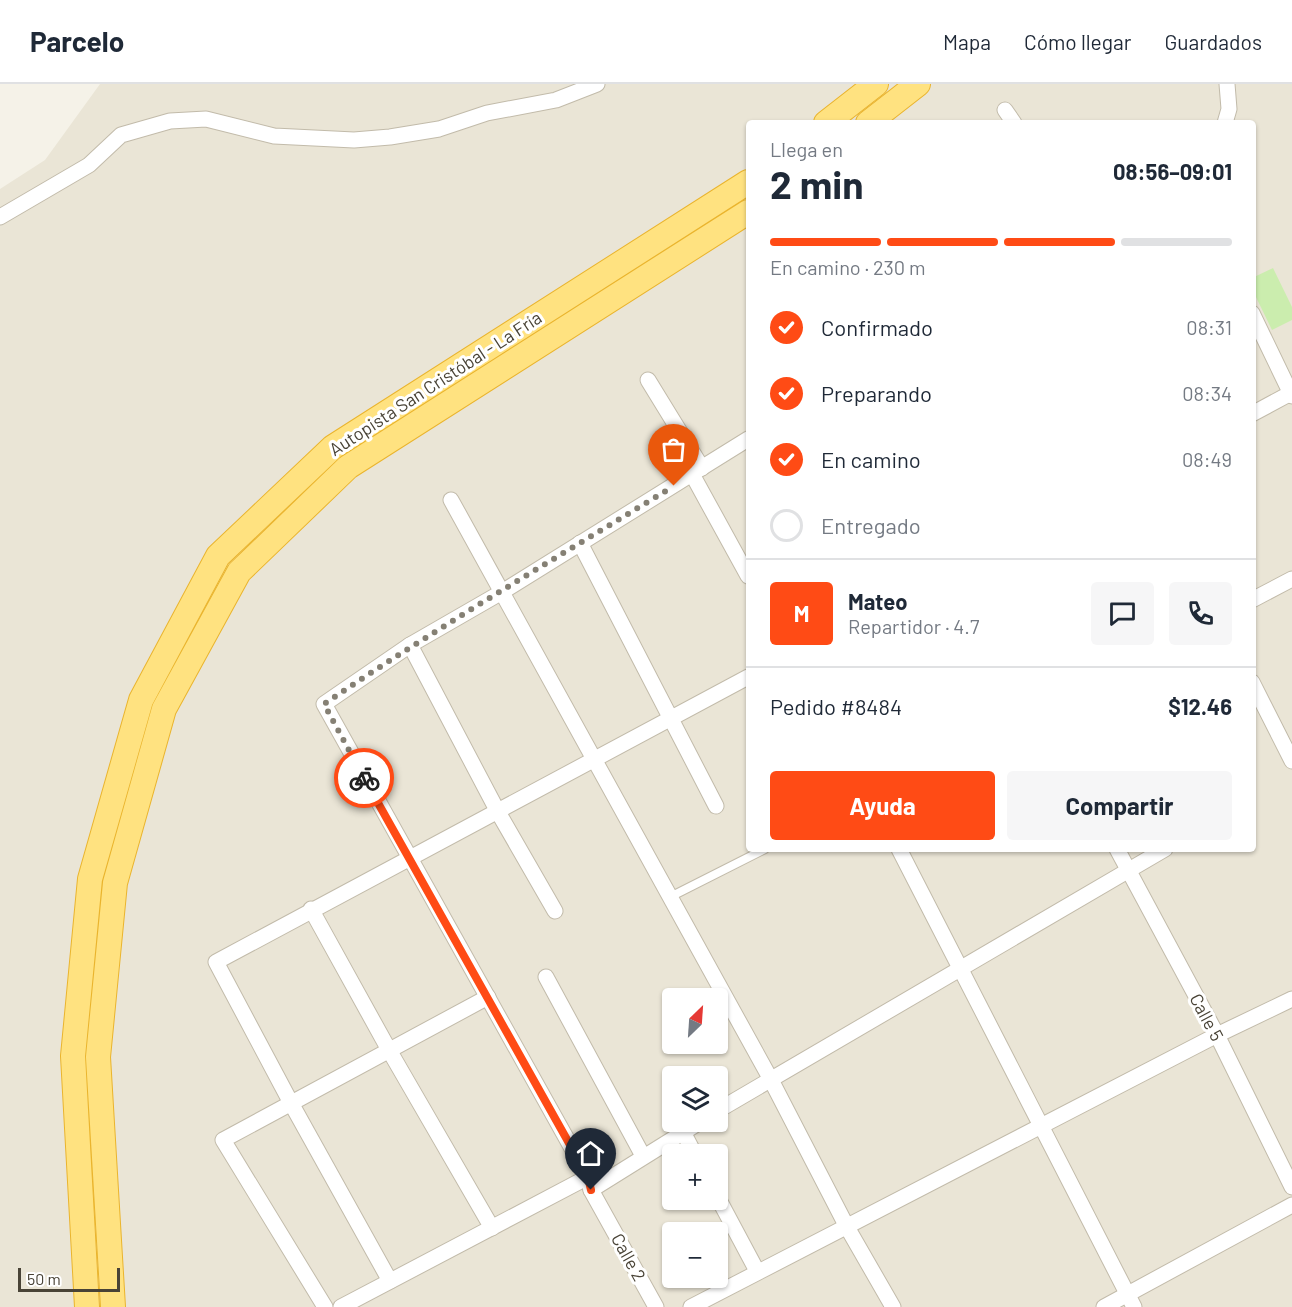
<!DOCTYPE html>
<html lang="es">
<meta charset="utf-8">
<style>
:root{--surface:#fff;--page:#f6f6f7;--text:#1f2937;--muted:#747a83;--line:#e0e1e3;--accent:#ff4b15}
body{margin:0;font-family:Barlow,sans-serif;background:var(--page);color:var(--text);height:100vh;display:flex;flex-direction:column;font-size:22px;white-space:nowrap}
*{box-sizing:border-box;margin:0}
p{font-size:20px;color:var(--muted)}
.icon{flex:none;width:33px;height:33px;fill:none;stroke:currentColor;stroke-width:2;stroke-linecap:round;stroke-linejoin:round}
.map{position:relative;flex:1;overflow:hidden}
.sheet{position:absolute;left:746px;top:36px;width:510px;height:732px;display:flex;flex-direction:column;background:var(--surface);border-radius:6px;box-shadow:0 2px 4px #0004}
.sheet>*{flex:none}
.needle{width:39px;rotate:25deg}
.buttons{position:absolute;left:662px;top:904px;display:grid;gap:12px}
.buttons a{display:grid;place-items:center;width:66px;height:66px;border-radius:6px;background:var(--surface);box-shadow:0 2px 4px #0004;font-size:30px}
.scale{position:absolute;left:18px;bottom:15px;width:102px;box-sizing:border-box;padding-left:6px;border:3px solid #494336;border-top:0;font-size:16px;line-height:21px;white-space:nowrap;color:#494336;-webkit-text-stroke:4px #fff;paint-order:stroke}
.pin{position:absolute;display:grid;place-items:center;width:51px;height:51px;color:#fff;margin:-62px -26px;border-radius:50% 50% 50% 0;rotate:-45deg;box-shadow:0 0 6px #0007}
.pin .icon{rotate:45deg}
.courier{position:absolute;display:grid;place-items:center;width:60px;height:60px;margin:-30px;border:4px solid #ff4b15;border-radius:50%;background:#fff;color:#222;box-shadow:0 2px 8px #0007}
.headline em{font-style:normal;font-weight:700}
.headline div{display:flex;flex-direction:column-reverse}
.headline{display:flex;align-items:center;justify-content:space-between;height:102px;padding:0 24px}
h1{font-size:39px;font-weight:700;line-height:45px}
.bar{display:grid;grid-template-columns:repeat(4,1fr);gap:9px 6px;align-content:center;height:72px;padding:0 24px}
.bar i{height:8px;border-radius:4px;background:var(--line)}
.bar .current{background:var(--accent)}
.bar p{grid-column:span 4}
.line{display:flex;align-items:center;gap:15px;padding:0 24px;border-top:2px solid var(--line)}
.line div{flex:1}
.round{display:grid;place-items:center;flex:none;width:63px;height:63px;border-radius:6px;background:var(--page)}
ol{padding:0 24px;list-style:none}
li{display:flex;align-items:center;gap:18px;height:66px}
li p{margin-inline-start:auto}
li .icon{padding:6px;border-radius:50%;background:var(--accent);color:#fff;stroke-width:4}
li:last-child{color:var(--muted)}
li i{width:33px;height:33px;border:3px solid var(--line);border-radius:50%}
.primary-button{display:flex;gap:12px;margin-top:auto;padding:12px 24px}
.primary-button a{flex:1;height:69px;border-radius:6px;background:var(--accent);color:#fff;font-size:24px;font-weight:700;line-height:69px;text-align:center}
.primary-button a+a{background:var(--page);color:var(--text)}
header{display:flex;align-items:center;gap:36px;box-sizing:border-box;height:84px;padding:0 30px;background:var(--surface);border-bottom:2px solid var(--line)}
header strong{font-size:28px}
nav{display:flex;gap:33px;margin-inline-start:auto;font-size:21px}
.map>svg:first-child{display:block}
</style>
<header>
<strong>Parcelo</strong>
<nav><a>Mapa</a><a>Cómo llegar</a><a>Guardados</a></nav>
</header>
<div class="map">
<svg width="1292" height="1223" viewBox="0 0 1292 1223">
<rect width="100%" height="100%" fill="#f5f2e8"/>
<path fill="#eae5d6" fill-rule="evenodd" d="M 100,0 L 1292,0 L 1292,1223 L 0,1223 L 0,105 L 45,76 ZM 748,39 L 1252,39 L 1252,765 L 748,765 ZM 672,915 L 717,915 L 717,960 L 672,960 ZM 672,993 L 717,993 L 717,1038 L 672,1038 ZM 672,1071 L 717,1071 L 717,1116 L 672,1116 ZM 672,1149 L 717,1149 L 717,1194 L 672,1194 Z"/>
<path fill="#cbedae" d="M 1273,184 L 1292,223 L 1292,236 L 1272,246 L 1253,207 L 1252,194 Z"/>
<g fill="none" stroke-linecap="round" stroke-linejoin="round">
<defs>
<path id="service" d="M 670,813 L 765,765"/>
<g id="minor">
<path d="M 1005,26 L 1014,39"/>
<path d="M 1225,39 L 1229,25 L 1227,0"/>
<path d="M 0,133 L 89,81 L 121,51 L 170,37 L 206,35 L 274,52 L 354,56 L 390,53 L 439,45 L 487,29 L 556,16 L 597,0"/>
<path d="M 1252,229 L 1292,312"/>
<path d="M 648,296 L 702,384"/>
<path d="M 1252,330 L 1291,309"/>
<path d="M 692,390 L 748,492"/>
<path d="M 451,416 L 770,994 L 847,1143 L 893,1223"/>
<path d="M 580,459 L 716,722"/>
<path d="M 1252,516 L 1292,495"/>
<path d="M 410,561 L 498,728 L 555,827"/>
<path d="M 1252,598 L 1292,677"/>
<path d="M 899,765 L 1134,1223"/>
<path d="M 1117,765 L 1217,951 L 1292,1103"/>
<path d="M 311,825 L 389,966 L 492,1144"/>
<path d="M 546,893 L 643,1072"/>
<path d="M 717,1027 L 1165,765"/>
<path d="M 683,1048 L 695,1071"/>
<path d="M 591,1106 L 700,1038"/>
<path d="M 717,1112 L 757,1187"/>
<path d="M 390,1197 L 291,1019 L 216,878 L 748,593"/>
<path d="M 325,1223 L 223,1056 L 488,913"/>
<path d="M 341,1223 L 588,1093"/>
<path d="M 656,1223 L 591,1106 L 588,1093 L 324,620 L 410,561 L 502,508 L 748,355"/>
<path d="M 691,1223 L 1217,951 L 1292,915"/>
<path d="M 1104,1223 L 1292,1121"/>
</g>
<g id="trunk">
<path d="M 826,39 L 876,0"/>
<path d="M 868,39 L 918,0"/>
<path d="M 87,1223 L 73,972 L 90,795 L 141,616 L 218,472 L 333,363 L 748,98"/>
<path d="M 113,1223 L 98,973 L 115,799 L 164,625 L 239,488 L 348,383 L 748,128"/>
</g>
</defs>
<use href="#service" stroke="#c2bbaa" stroke-width="10"/>
<use href="#minor" stroke="#c2bbaa" stroke-width="17"/>
<use href="#trunk" stroke="#eab42d" stroke-width="26"/>
<use href="#service" stroke="#fff" stroke-width="8"/>
<use href="#minor" stroke="#fff" stroke-width="15"/>
<use href="#trunk" stroke="#ffe280" stroke-width="24"/>
</g>
<g fill="none" stroke-linecap="round" stroke-linejoin="round">
<path stroke="#858074" stroke-width="6" stroke-dasharray="0 10.8" d="M 364,694 L 324,620 C 438,543 556,474 674,402"/>
<path stroke="#ff4b15" stroke-width="8" d="M 364,694 L 588,1093 L 591,1106"/>
</g>
<g text-anchor="middle" dominant-baseline="central" stroke-width="6" stroke-linejoin="round" paint-order="stroke">
<g font-size="18" fill="#494336" stroke="#fff">
<text transform="translate(435 299) rotate(-33)">Autopista San Cristóbal - La Fría</text>
<text transform="translate(1207 933) rotate(62)">Calle 5</text>
<text transform="translate(629 1173) rotate(61)">Calle 2</text>
</g>
</g>
</svg>
<div class="buttons">
<a><svg class="needle" viewBox="-14 -14 28 28"><path d="M0-13l5 13h-10z" fill="#e53935"/><path d="M0 13l5-13h-10z" fill="#747a83"/></svg></a>
<a><svg class="icon" aria-label="layers" viewBox="0 0 24 24"><path d="M12 4l9 5-9 5-9-5zM3 14l9 5 9-5"/></svg></a>
<a>+</a>
<a>−</a>
</div>
<div class="scale">50 m</div>
<div class="pin" style="left:674px;top:402px;background:#ea580c"><svg class="icon" aria-label="bag" viewBox="0 0 24 24"><path d="M5 8h14l-1 12H6zM9 8a3 3 0 0 1 6 0"/></svg></div>
<div class="pin" style="left:591px;top:1106px;background:#1f2937"><svg class="icon" aria-label="home" viewBox="0 0 24 24"><path d="M3 11l9-7 9 7M6 9v11h12V9"/></svg></div>
<div class="courier" style="left:364px;top:694px"><svg class="icon" aria-label="bike" viewBox="0 0 24 24"><circle cx="6" cy="16" r="4"/><circle cx="18" cy="16" r="4"/><path d="M6 16l4-8h5l3 8M10 8l3 8H6M13 5h3"/></svg></div>
<section class="sheet">
<div class="headline"><div><h1>2 min</h1><p>Llega en</p></div><em>08:56–09:01</em></div>
<div class="bar"><i class="current"></i><i class="current"></i><i class="current"></i><i></i><p>En camino · 230 m</p></div>
<ol>
<li><svg class="icon" aria-label="check" viewBox="0 0 24 24"><path d="M5 12l5 5 9-10"/></svg>Confirmado<p>08:31</p></li>
<li><svg class="icon" aria-label="check" viewBox="0 0 24 24"><path d="M5 12l5 5 9-10"/></svg>Preparando<p>08:34</p></li>
<li><svg class="icon" aria-label="check" viewBox="0 0 24 24"><path d="M5 12l5 5 9-10"/></svg>En camino<p>08:49</p></li>
<li><i></i>Entregado</li>
</ol>
<div class="line" style="height:108px"><b class="round" style="background:var(--accent);color:#fff">M</b><div><b>Mateo</b><p>Repartidor · 4.7</p></div><a class="round"><svg class="icon" aria-label="chat" viewBox="0 0 24 24"><path d="M4 5h16v11H9l-5 4z"/></svg></a><a class="round"><svg class="icon" aria-label="phone" viewBox="0 0 24 24"><path d="M5 4h4l2 5-3 2q2 4 5 5l2-3 5 2v4C11 20 4 13 5 4z"/></svg></a></div>
<div class="line" style="height:78px"><div>Pedido #8484</div><b>$12.46</b></div>
<div class="primary-button"><a>Ayuda</a><a>Compartir</a></div>
</section>
</div>
